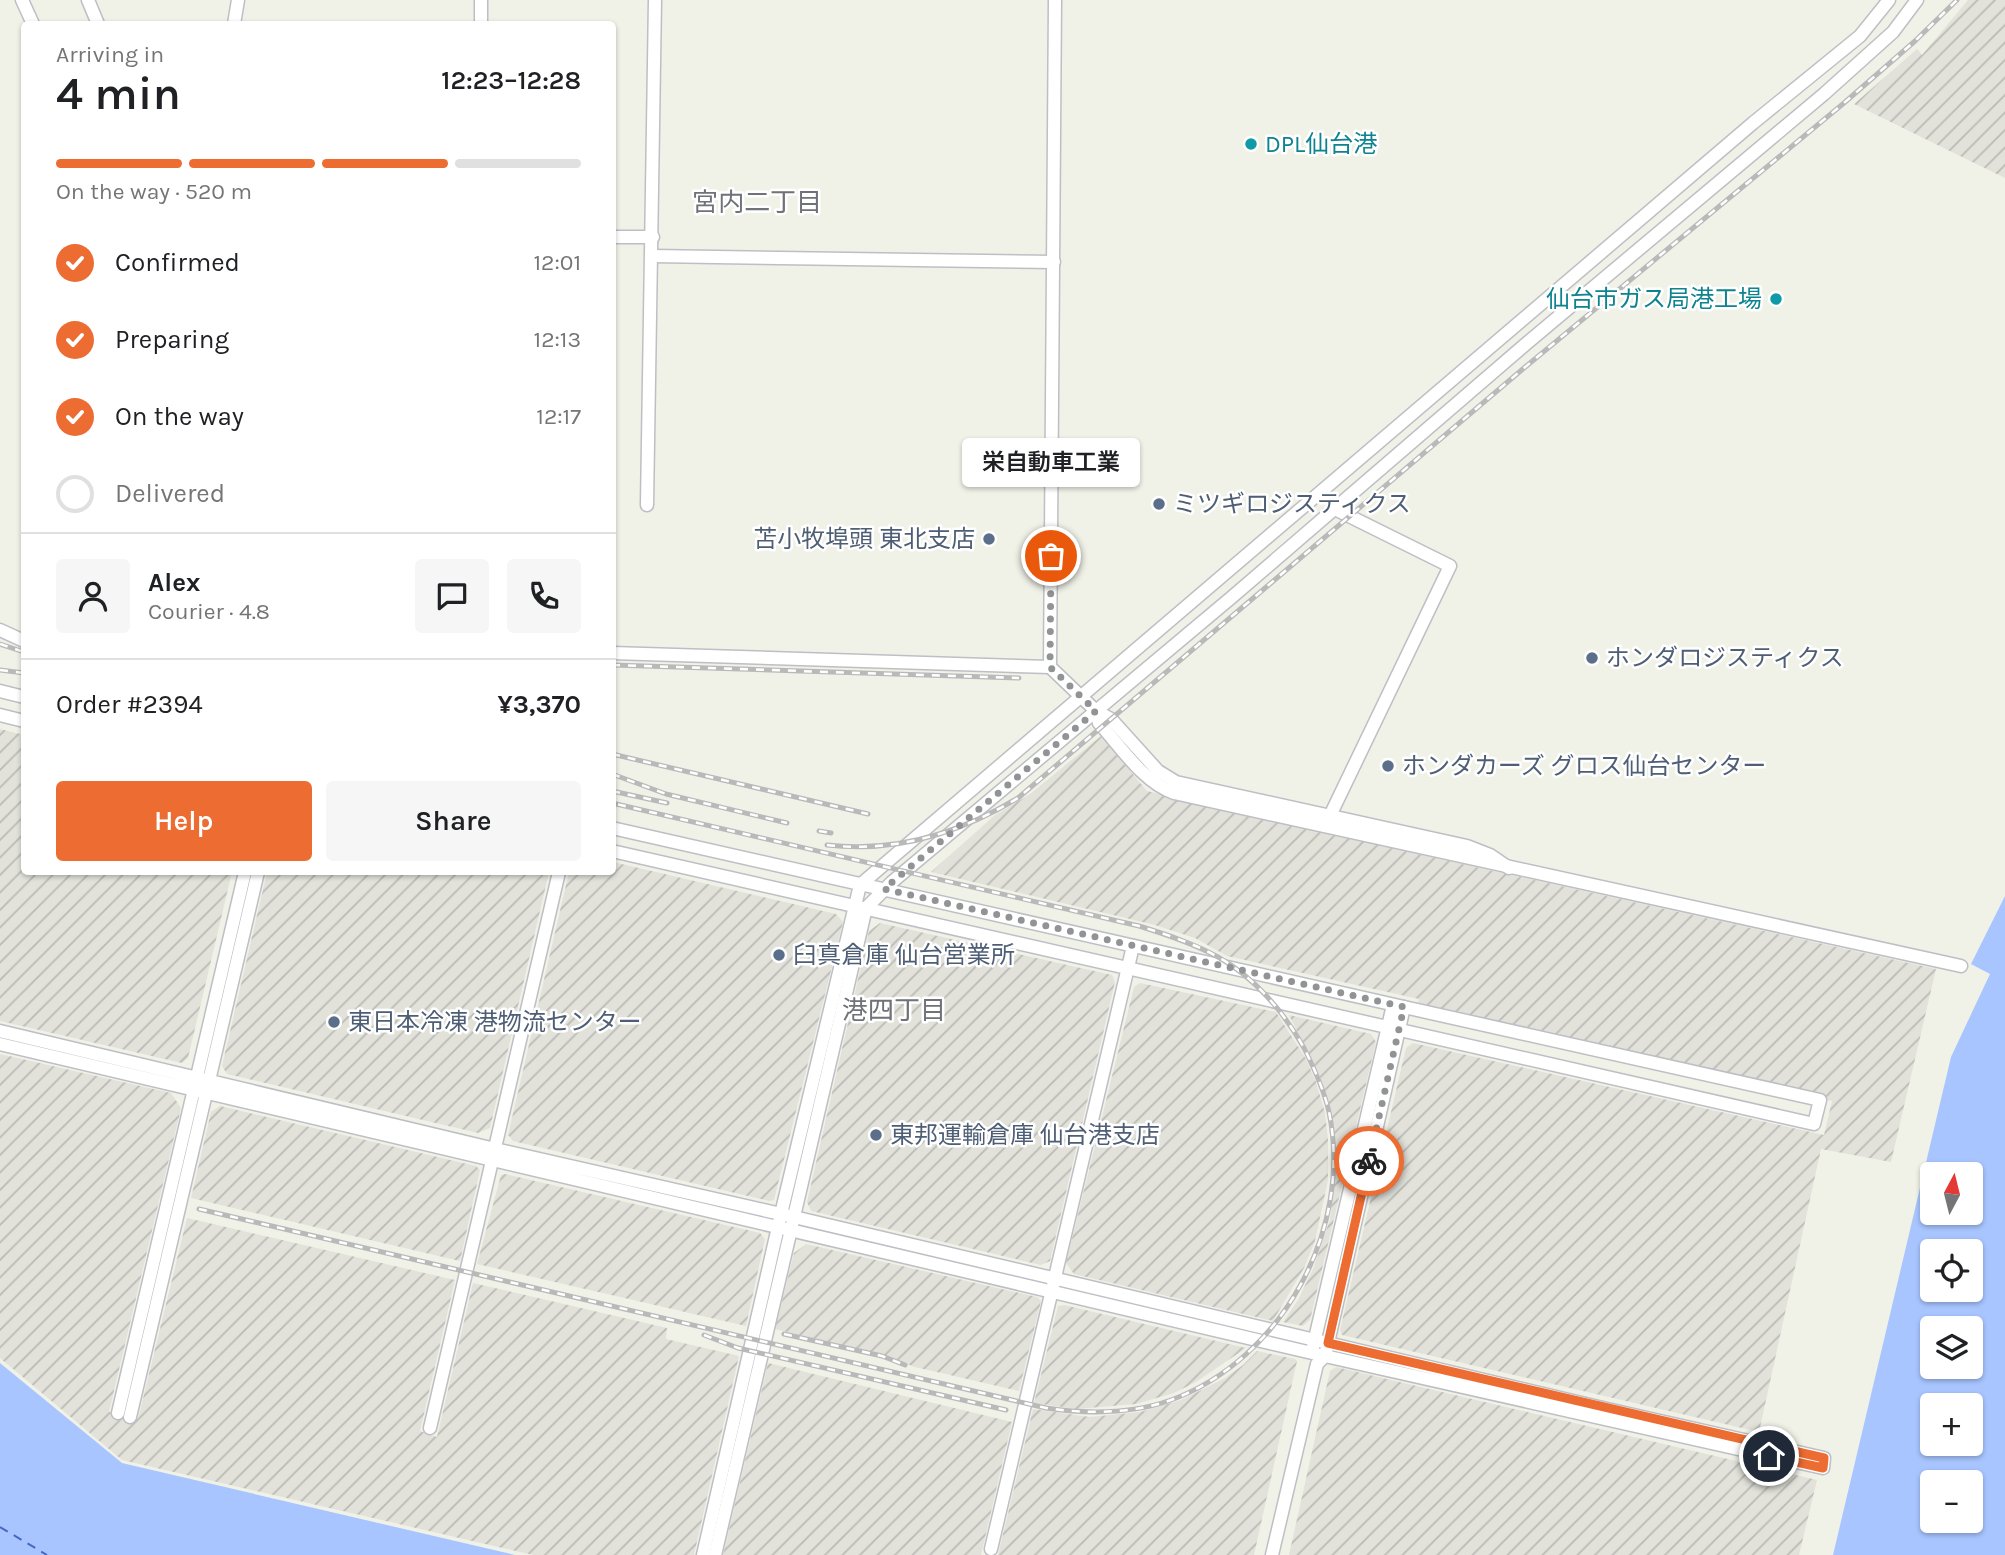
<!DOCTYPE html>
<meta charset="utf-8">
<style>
:root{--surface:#fff;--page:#f6f6f6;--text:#202124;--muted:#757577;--line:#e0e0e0;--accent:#ec6c32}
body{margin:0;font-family:Karla,"Noto Sans JP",sans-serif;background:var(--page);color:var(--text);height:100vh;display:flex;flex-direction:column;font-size:26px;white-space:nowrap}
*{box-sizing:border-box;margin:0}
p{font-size:23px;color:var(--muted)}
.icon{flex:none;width:38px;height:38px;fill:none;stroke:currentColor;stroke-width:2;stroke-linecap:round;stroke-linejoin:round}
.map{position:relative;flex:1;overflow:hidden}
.details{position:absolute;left:21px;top:21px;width:595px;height:854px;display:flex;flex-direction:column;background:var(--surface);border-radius:7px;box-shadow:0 2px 5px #0004}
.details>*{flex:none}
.needle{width:46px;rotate:7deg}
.controls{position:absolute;left:1920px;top:1162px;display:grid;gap:14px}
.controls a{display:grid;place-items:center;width:63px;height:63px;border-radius:7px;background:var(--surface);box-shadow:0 2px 5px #0004;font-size:35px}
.pin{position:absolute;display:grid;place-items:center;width:60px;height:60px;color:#fff;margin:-30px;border:4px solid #fff;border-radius:50%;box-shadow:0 2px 7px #0007}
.courier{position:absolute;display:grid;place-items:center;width:70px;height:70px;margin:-35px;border:5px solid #ec6c32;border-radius:50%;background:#fff;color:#222;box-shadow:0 2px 9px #0007}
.bubble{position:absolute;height:49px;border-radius:7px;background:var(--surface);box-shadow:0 2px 5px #0004;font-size:23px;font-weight:600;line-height:49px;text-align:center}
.head em{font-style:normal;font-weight:600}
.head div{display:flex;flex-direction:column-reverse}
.head{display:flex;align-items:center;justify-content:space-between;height:119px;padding:0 35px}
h1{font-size:46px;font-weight:600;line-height:52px}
.bar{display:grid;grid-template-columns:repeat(4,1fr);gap:10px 7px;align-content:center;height:84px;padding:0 35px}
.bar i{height:9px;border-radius:5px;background:var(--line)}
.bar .active{background:var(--accent)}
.bar p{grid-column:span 4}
.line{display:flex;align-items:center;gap:18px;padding:0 35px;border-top:2px solid var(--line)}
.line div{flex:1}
.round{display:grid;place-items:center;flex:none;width:74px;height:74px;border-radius:7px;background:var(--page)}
ol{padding:0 35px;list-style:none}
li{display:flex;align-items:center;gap:21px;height:77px}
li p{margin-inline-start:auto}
li .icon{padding:7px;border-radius:50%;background:var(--accent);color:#fff;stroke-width:4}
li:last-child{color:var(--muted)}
li i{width:38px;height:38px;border:4px solid var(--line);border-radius:50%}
.primary-button{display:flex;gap:14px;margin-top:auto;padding:14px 35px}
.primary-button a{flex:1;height:80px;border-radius:7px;background:var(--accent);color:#fff;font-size:28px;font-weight:600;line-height:80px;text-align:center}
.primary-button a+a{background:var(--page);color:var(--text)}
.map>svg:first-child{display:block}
</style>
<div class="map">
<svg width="2005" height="1555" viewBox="0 0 2005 1555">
<defs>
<pattern id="industrial-furrows" width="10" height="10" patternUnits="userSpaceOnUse" patternTransform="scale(1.75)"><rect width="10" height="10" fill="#e2e2db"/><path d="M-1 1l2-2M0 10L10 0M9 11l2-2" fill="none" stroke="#babbb5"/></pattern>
</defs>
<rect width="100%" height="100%" fill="#f0f1e7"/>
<g fill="url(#industrial-furrows)">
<path d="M 1968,0 L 2005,0 L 2005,178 L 1854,104 L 1917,49 L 1922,55 Z"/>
<path d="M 0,729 L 24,735 L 24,872 L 232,872 L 188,1058 L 182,1063 L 0,1021 Z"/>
<path d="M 1101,736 L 1147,791 L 1444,860 L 1936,969 L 1891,1162 L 1821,1149 L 1759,1432 L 1342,1335 L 1340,1330 L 1406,1048 L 1413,1043 L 1824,1135 L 1832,1101 L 1418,1005 L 1419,999 L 1227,956 L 1195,938 L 1155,925 L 931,872 L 995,815 L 1030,794 Z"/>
<path d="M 613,862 L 836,914 L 843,922 L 774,1200 L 769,1201 L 513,1141 L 508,1135 L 569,872 L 612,872 Z"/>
<path d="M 267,872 L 549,872 L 490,1128 L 478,1133 L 227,1074 L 222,1066 Z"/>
<path d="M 880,923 L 1112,975 L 1115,982 L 1050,1261 L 1041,1265 L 811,1211 L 807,1202 L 869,931 Z"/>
<path d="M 1140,983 L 1276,1012 L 1306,1059 L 1316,1082 L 1325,1113 L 1328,1139 L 1328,1180 L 1315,1241 L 1304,1268 L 1273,1321 L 1074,1274 L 1066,1263 L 1134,987 Z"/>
<path d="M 1289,1015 L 1371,1034 L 1376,1042 L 1310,1320 L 1303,1326 L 1283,1322 L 1298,1300 L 1313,1269 L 1323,1240 L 1330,1219 L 1337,1157 L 1331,1113 L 1321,1079 Z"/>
<path d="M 0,1054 L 171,1093 L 181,1108 L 109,1412 L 138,1419 L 187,1218 L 455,1280 L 420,1431 L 437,1437 L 473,1283 L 667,1328 L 666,1339 L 739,1356 L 694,1555 L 533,1555 L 122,1460 L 0,1358 Z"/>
<path d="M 220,1106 L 476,1166 L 480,1170 L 460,1261 L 191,1198 L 211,1112 Z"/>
<path d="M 505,1174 L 760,1233 L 765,1239 L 746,1326 L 477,1264 L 501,1175 Z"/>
<path d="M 806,1244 L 1037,1297 L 1041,1301 L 1019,1391 L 915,1367 L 883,1355 L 775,1329 L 794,1253 Z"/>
<path d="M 1064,1305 L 1246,1348 L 1196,1382 L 1174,1393 L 1136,1404 L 1076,1409 L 1034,1403 L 1058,1306 Z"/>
<path d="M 1257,1351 L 1295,1359 L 1297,1361 L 1254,1555 L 998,1555 L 1033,1409 L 1090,1417 L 1140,1412 L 1181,1400 L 1225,1378 L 1243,1365 Z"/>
<path d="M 768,1363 L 1012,1422 L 981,1555 L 723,1555 Z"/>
<path d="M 1336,1367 L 1817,1480 L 1799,1555 L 1289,1555 L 1330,1371 Z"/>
</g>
<g fill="#a8c5ff" fill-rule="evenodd">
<path d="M 2005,896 L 2005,1555 L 1833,1555 L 1951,1057 L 1990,974 L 1971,964 ZM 1932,1174 L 1970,1174 L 1970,1213 L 1932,1213 ZM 1932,1251 L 1970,1251 L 1970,1290 L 1932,1290 ZM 1932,1328 L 1970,1328 L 1970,1367 L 1932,1367 ZM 1932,1405 L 1970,1405 L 1970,1444 L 1932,1444 ZM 1932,1482 L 1970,1482 L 1970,1521 L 1932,1521 Z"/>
<path d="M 0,1363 L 122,1463 L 515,1555 L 0,1555 Z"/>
</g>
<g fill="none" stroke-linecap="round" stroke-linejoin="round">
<path stroke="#4767c6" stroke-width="2" stroke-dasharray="9 7" stroke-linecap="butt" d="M 0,1527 L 47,1555"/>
<defs>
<g id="minor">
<path d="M 22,0 L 33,24"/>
<path d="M 88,0 L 98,24"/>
<path d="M 1055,0 L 1050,667 L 1096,711 L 1111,719 L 1158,771 L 1176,782 L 1467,846 L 1490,855 L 1509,868"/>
<path d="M 234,24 L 238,0"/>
<path d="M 481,24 L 481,0"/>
<path d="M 612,237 L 653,237"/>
<path d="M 652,256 L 1054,262"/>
<path d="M 647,505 L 655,0"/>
<path d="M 0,630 L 24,641"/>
<path d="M 612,653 L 1050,667"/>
<path d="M 0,691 L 24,697"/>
<path d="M 1096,711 L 1099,723 C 1121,747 1143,782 1174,793 L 1961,966"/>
<path d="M 0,715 L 24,721"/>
<path d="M 1327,822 L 1450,566 L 1335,509"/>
<path d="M 612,828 L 1404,1007 L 1325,1356 L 1317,1364 L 1272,1555"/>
<path d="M 612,851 L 1814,1124 L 1820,1100 L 1404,1007"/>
<path d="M 0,1031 L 495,1149 L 794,1217 L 1607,1409 L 1824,1458 L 1823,1468 L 1325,1356 L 0,1044"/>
<path d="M 1313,1347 L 1393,1005"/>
<path d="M 118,1413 L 245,872"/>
<path d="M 130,1417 L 258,872"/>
<path d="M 430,1428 L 559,872"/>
<path d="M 991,1549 L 1133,946"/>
<path d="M 703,1555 L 781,1214 L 860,885 L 1753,123 L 1860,36 L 1889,0"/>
<path d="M 715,1555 L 866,908 L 892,882 L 1232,597 L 1527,343 L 1824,94 L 1893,32 L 1917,0"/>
</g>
</defs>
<use href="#minor" stroke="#bebfc5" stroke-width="15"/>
<use href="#minor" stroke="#fff" stroke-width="12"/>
<defs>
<g id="rail">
<path d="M 0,644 L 24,652"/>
<path d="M 612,665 L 1019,678"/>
<path d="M 0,670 L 24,673"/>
<path d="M 612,754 L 868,814"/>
<path d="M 612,774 L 666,794 L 787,823"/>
<path d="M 612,791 L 667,803"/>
<path d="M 819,831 L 831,833"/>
<path d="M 827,845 C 895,853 960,833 1018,798 L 1524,368 L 1844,103 L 1915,41 L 1957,0"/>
<path d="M 199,1209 L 1046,1408 C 1087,1414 1132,1414 1171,1400 C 1283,1359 1353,1228 1329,1112 C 1324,1090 1314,1068 1304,1048 C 1284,1012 1254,977 1218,957 C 1193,943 1165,934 1139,926 L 612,803"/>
<path d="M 784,1334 L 882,1356 L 905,1365"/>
<path d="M 704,1335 L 738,1348 L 1006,1410"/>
</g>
</defs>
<use href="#rail" stroke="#b9b9ba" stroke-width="5"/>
<use href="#rail" stroke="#fff" stroke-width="2.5" stroke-dasharray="8" stroke-linecap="butt"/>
</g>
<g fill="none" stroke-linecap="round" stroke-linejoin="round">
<path stroke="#919394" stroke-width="7" stroke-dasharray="0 12.6" d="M 1051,556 L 1050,667 L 1096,711 L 884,889 L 1404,1007 L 1369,1161"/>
<path stroke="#ec6c32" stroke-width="9" d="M 1369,1161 L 1328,1343 L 1824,1458 L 1823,1468 L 1769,1456"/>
</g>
<g fill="#0f9aa8" stroke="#fff" stroke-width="2.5">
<circle cx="1251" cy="144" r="7"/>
<circle cx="1776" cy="299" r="7"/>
</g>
<g fill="#5c6f8a" stroke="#fff" stroke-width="2.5">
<circle cx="1159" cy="504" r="7"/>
<circle cx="989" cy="539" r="7"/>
<circle cx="1592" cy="658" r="7"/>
<circle cx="1388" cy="766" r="7"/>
<circle cx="779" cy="955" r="7"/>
<circle cx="334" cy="1022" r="7"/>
<circle cx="876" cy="1135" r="7"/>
</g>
<g text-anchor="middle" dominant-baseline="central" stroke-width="5" stroke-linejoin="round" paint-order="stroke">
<g font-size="24" fill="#0d838f" stroke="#fff" text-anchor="start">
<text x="1265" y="144">DPL仙台港</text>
<text x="1762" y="299" text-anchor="end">仙台市ガス局港工場</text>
</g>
<g font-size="24" fill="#4e5e75" stroke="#fff" text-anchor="start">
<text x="1173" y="504">ミツギロジスティクス</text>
<text x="975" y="539" text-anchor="end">苫小牧埠頭 東北支店</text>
<text x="1606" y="658">ホンダロジスティクス</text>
<text x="1402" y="766">ホンダカーズ グロス仙台センター</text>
<text x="793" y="955">臼真倉庫 仙台営業所</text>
<text x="348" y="1022">東日本冷凍 港物流センター</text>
<text x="890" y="1135">東邦運輸倉庫 仙台港支店</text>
</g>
<g font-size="26" fill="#6f7279" stroke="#fff">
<text x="757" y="202">宮内二丁目</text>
<text x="894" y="1010">港四丁目</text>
</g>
</g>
</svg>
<div class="controls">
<a><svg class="needle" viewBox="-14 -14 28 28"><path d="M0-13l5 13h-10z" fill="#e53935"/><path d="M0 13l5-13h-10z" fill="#757577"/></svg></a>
<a><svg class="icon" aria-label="locate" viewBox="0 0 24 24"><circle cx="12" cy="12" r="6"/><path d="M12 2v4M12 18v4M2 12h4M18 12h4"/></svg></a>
<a><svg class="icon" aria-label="layers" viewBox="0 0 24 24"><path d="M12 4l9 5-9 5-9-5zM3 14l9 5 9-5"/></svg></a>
<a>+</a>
<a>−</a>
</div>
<div class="pin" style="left:1051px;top:556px;background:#ea580c"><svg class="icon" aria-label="bag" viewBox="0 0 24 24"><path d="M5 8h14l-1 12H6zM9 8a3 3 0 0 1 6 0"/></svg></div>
<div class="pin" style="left:1769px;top:1456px;background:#1f2937"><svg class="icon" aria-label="home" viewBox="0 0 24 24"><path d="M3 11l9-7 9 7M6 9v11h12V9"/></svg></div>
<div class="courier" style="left:1369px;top:1161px"><svg class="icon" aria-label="bike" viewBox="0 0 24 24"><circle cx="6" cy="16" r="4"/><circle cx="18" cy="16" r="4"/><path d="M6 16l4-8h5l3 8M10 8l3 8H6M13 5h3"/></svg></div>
<div class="bubble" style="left:962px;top:438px;width:178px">栄自動車工業</div>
<section class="details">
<div class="head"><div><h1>4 min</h1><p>Arriving in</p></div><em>12:23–12:28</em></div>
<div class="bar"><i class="active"></i><i class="active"></i><i class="active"></i><i></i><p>On the way · 520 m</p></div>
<ol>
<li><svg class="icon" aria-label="check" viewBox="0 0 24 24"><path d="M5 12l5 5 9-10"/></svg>Confirmed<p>12:01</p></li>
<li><svg class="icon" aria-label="check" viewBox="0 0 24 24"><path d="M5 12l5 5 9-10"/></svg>Preparing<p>12:13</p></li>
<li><svg class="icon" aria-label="check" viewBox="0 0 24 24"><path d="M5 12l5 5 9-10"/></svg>On the way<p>12:17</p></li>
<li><i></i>Delivered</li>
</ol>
<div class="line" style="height:126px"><a class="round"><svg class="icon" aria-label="person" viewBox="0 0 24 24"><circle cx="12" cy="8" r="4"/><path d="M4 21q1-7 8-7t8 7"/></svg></a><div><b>Alex</b><p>Courier · 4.8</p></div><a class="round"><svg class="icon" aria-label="chat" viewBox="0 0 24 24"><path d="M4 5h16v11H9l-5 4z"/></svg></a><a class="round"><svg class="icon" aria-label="phone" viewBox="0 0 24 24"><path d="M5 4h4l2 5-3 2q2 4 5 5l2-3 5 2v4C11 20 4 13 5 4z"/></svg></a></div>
<div class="line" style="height:91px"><div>Order #2394</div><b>¥3,370</b></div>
<div class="primary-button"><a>Help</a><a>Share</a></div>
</section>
</div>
